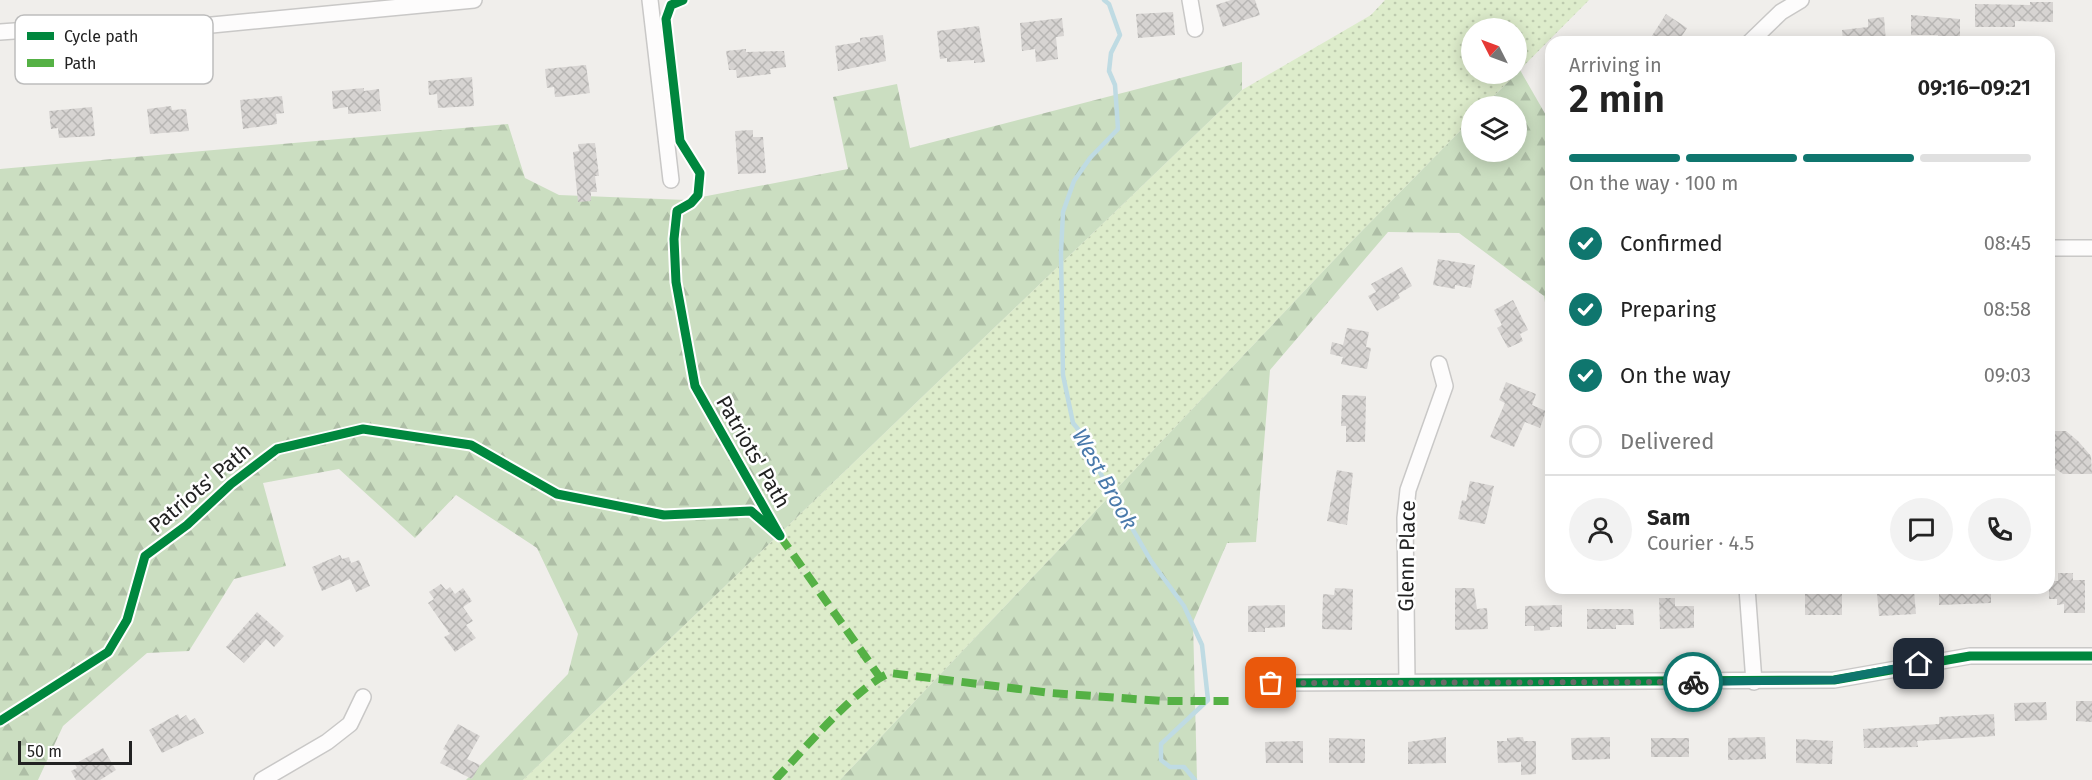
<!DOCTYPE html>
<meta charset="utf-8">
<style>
:root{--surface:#fff;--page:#f2f2f2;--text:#222;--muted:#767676;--line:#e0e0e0;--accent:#0f766e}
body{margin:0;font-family:"Fira Sans",sans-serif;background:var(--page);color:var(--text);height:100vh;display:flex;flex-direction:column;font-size:22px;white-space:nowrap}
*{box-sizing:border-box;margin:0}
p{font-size:20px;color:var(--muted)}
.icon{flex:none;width:33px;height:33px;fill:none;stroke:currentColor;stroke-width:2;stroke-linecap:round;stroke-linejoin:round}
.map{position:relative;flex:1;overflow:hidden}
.sheet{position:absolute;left:1545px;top:36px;width:510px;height:558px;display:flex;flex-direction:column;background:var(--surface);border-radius:18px;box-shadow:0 3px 15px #0003}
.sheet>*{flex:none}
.needle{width:39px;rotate:312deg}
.tools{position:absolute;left:1461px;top:18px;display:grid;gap:12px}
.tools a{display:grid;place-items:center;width:66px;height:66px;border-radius:50%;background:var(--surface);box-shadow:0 3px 15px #0003;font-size:30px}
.scale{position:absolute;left:18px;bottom:15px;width:114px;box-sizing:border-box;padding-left:6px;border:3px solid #222;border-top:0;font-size:16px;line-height:21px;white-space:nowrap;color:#222;-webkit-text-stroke:4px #fff;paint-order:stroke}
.pin{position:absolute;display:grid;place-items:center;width:51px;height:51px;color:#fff;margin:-26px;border-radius:12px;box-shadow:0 3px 9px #0006}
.courier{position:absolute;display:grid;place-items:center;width:60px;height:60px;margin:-30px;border:4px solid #0f766e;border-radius:50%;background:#fff;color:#222;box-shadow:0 2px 8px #0007}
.summary em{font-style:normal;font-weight:600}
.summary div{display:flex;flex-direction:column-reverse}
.summary{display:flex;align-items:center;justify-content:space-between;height:102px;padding:0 24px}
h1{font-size:39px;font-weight:600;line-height:45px}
.bar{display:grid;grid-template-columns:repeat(4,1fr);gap:9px 6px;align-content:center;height:72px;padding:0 24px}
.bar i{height:8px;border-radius:4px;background:var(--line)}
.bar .active{background:var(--accent)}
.bar p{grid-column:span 4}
.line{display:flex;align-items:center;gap:15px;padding:0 24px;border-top:2px solid var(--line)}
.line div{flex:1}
.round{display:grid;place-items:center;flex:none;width:63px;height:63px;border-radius:32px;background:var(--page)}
ol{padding:0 24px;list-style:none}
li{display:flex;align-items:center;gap:18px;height:66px}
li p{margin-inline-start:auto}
li .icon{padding:6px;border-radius:50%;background:var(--accent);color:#fff;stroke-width:4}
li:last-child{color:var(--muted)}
li i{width:33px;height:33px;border:3px solid var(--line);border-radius:50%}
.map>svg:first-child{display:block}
</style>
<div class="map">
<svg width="2092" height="780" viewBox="0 0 2092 780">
<defs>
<pattern id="grass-dots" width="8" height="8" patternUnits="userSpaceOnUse" patternTransform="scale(1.5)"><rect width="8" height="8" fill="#ddeccb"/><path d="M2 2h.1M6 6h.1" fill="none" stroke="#bdcaae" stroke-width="1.8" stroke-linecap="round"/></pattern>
<pattern id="forest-firs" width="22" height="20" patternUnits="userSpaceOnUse" patternTransform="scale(1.5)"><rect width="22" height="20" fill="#cbdec1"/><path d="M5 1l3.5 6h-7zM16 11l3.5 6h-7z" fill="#aebea6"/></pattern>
<pattern id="building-cross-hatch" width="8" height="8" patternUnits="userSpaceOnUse" patternTransform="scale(1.5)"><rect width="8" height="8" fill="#d7d4d2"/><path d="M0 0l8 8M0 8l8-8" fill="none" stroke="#b8b6b4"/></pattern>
</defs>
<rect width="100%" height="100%" fill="#f0eeeb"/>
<path fill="url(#grass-dots)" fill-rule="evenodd" d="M 1385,0 L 1589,0 L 1484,106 L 1472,106 L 1471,120 L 1350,243 L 840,780 L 523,780 L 1242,90 L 1371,15 ZM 1472,28 L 1516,28 L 1516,74 L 1472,74 Z"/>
<g fill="url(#forest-firs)">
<path d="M 1242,62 L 1242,90 L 523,780 L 466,780 L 568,674 L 578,634 L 537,548 L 456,495 L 415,538 L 339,469 L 263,483 L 286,566 L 234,579 L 189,651 L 147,653 L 63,726 L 38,780 L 0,780 L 0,169 L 508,124 L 525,178 L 559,195 L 686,200 L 848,169 L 833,97 L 897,84 L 910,148 Z"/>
<path d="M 1520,70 L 1551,124 L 1551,342 L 1544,296 L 1459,233 L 1388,232 L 1270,370 L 1256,542 L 1227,543 L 1193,622 L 1197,780 L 840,780 L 1350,243 L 1471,120 L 1472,152 L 1516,152 L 1516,106 L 1484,106 Z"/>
</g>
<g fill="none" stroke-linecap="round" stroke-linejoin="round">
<path stroke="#bfdbe3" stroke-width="4.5" d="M 1104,0 L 1109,4 L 1120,35 L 1111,53 L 1109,71 L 1115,85 L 1118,129 L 1090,158 L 1074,181 L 1063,212 L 1061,253 L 1063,375 L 1073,423 L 1090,444 L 1094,462 L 1151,561 L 1184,606 L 1202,645 L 1208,700 L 1161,744 L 1161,760 L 1170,767 L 1184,767 L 1195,780"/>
</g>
<g fill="url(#building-cross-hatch)">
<path d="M 1231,0 L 1255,0 L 1260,15 L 1223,27 L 1216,5 Z"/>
<path d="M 2030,2 L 2053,2 L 2053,22 L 2015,21 L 2015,27 L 1975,27 L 1975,4 L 2030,5 Z"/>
<path d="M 1173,12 L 1175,35 L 1138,38 L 1136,14 Z"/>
<path d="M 1666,14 L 1687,28 L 1678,42 L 1648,42 Z"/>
<path d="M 1911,15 L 1960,19 L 1960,42 L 1938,40 L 1938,35 L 1911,35 Z"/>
<path d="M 1884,17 L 1886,42 L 1843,42 L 1842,30 L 1868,27 L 1868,19 Z"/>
<path d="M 1062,18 L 1064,36 L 1056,37 L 1058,59 L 1036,62 L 1035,49 L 1022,51 L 1020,23 Z"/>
<path d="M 979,26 L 985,62 L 974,63 L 974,60 L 947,62 L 947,58 L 940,59 L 937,31 Z"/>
<path d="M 883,35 L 886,61 L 838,71 L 835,46 L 860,42 L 860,38 Z"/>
<path d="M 746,49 L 746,52 L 784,51 L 786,67 L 770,69 L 771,74 L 737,78 L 736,70 L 729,70 L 726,51 Z"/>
<path d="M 586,65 L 590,93 L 558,97 L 555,97 L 554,87 L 547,88 L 545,69 Z"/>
<path d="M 472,77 L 474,106 L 438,108 L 437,94 L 429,95 L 428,81 Z"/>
<path d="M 364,88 L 364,91 L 379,89 L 381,111 L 348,114 L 348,107 L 333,109 L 332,91 Z"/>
<path d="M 282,96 L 284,113 L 276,114 L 277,124 L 243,129 L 240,100 Z"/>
<path d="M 171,106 L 172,110 L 186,109 L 189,131 L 150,134 L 147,109 Z"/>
<path d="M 92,107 L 95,136 L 59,138 L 58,128 L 51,129 L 49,111 Z"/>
<path d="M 753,130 L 753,137 L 763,137 L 766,173 L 738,174 L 735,131 Z"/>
<path d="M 595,143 L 599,176 L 595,176 L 597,192 L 591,192 L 591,201 L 578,202 L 573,152 L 579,151 L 578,144 Z"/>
<path d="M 1438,259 L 1475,265 L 1471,288 L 1455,285 L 1455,289 L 1433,285 Z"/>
<path d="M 1402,267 L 1412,286 L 1398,294 L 1400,298 L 1377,311 L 1368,296 L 1376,292 L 1371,284 Z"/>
<path d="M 1513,300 L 1528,330 L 1520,334 L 1523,341 L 1508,348 L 1497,328 L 1502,325 L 1494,310 Z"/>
<path d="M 1347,328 L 1369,332 L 1366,347 L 1371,348 L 1367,369 L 1341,364 L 1343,357 L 1330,354 L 1332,342 L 1343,345 Z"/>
<path d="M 1506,382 L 1536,394 L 1532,405 L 1546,411 L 1540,428 L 1525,422 L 1514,447 L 1490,437 L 1505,403 L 1499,400 Z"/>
<path d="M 1342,395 L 1366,396 L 1365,442 L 1346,442 L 1346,426 L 1341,426 Z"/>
<path d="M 2049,431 L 2066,431 L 2078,441 L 2091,456 L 2092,474 L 2063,474 L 2049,464 Z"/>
<path d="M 1337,470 L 1353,473 L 1347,525 L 1327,521 Z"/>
<path d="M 1470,481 L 1494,486 L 1485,524 L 1458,519 L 1462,500 L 1466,501 Z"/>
<path d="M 340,555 L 342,559 L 349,557 L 351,563 L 359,560 L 370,586 L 356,592 L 350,579 L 322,591 L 312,567 Z"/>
<path d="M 2058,573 L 2073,573 L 2073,580 L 2085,580 L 2085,613 L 2064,613 L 2064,604 L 2057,605 L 2057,599 L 2049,599 L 2049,581 L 2058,581 Z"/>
<path d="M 441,584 L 446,590 L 450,587 L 455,594 L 463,588 L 472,601 L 463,607 L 473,621 L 466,625 L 476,638 L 455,652 L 444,637 L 450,634 L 428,603 L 434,599 L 429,592 Z"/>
<path d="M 1335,588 L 1353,589 L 1352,630 L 1322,629 L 1323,594 L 1334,595 Z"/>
<path d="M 1455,588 L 1474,588 L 1477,609 L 1487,608 L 1488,629 L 1455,630 Z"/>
<path d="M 1842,588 L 1842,615 L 1805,615 L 1805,589 Z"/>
<path d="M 1939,588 L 1991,588 L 1991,603 L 1939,605 Z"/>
<path d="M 1914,591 L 1916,614 L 1879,616 L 1877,593 Z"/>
<path d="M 1659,598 L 1675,598 L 1675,606 L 1694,606 L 1694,628 L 1660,629 Z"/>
<path d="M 1285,605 L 1285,627 L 1265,628 L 1265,632 L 1248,632 L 1248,606 Z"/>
<path d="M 1562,605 L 1562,627 L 1550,627 L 1550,630 L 1534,631 L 1534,626 L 1525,626 L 1525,606 Z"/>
<path d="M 1587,609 L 1633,609 L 1634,625 L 1616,625 L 1616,629 L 1587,629 Z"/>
<path d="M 257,612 L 284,636 L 274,647 L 266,639 L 244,663 L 226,647 Z"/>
<path d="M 2076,701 L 2092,701 L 2092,722 L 2076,721 Z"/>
<path d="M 2046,702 L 2047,720 L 2015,721 L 2014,703 Z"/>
<path d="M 178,714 L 180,719 L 186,715 L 190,721 L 195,718 L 204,733 L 162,753 L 149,730 Z"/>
<path d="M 1994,714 L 1995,736 L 1917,741 L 1918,747 L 1864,748 L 1863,729 L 1939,724 L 1939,717 Z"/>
<path d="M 458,724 L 480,736 L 467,759 L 480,765 L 472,779 L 440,763 L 447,751 L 443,749 Z"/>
<path d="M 1446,737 L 1446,763 L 1408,764 L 1408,742 Z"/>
<path d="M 1523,737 L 1524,741 L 1536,741 L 1536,774 L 1521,775 L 1521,762 L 1498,763 L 1497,741 L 1507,741 L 1507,738 Z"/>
<path d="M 1610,737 L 1610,759 L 1572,760 L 1571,738 Z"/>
<path d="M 1765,737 L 1766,759 L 1728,760 L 1728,738 Z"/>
<path d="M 1329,738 L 1365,739 L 1365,763 L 1329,763 Z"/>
<rect x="1651" y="738" width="38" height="19"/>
<path d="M 1796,739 L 1833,741 L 1832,764 L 1796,763 Z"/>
<path d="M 1303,741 L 1303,763 L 1266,763 L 1265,742 Z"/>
<path d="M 103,748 L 116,770 L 100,780 L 76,780 L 71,771 L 77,768 L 75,764 Z"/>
</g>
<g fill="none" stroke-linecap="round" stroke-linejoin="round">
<defs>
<g id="minor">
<path d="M 650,0 L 671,180"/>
<path d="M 1190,0 L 1195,29"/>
<path d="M 0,32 L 70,27 L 191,27 L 474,0"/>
<path d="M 1750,42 L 1781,12 L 1801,0"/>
<path d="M 2049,248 L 2092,248"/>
<path d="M 1747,588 L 1754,682"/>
<path d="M 1407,682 L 1405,518 L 1408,490 L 1445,386 L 1439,364"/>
<path d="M 1271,683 L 1834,680 L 1970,656 L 2092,656"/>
<path d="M 262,780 L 327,742 L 350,724 L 363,697"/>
</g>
</defs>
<use href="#minor" stroke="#c9c8c7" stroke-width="18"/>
<path stroke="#dccecd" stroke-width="3" stroke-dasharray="3 3" stroke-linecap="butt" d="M 0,721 L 108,652 L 127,620 L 145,556 L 187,525 L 231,484 L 277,449 L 363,429 L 471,445 L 557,494 L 664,515 L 751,511 L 780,536 L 695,386 L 676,282 L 674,239 L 677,211"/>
<use href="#minor" stroke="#fdfcfc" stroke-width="15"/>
<g stroke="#55b145" stroke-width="8" stroke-dasharray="15 8" stroke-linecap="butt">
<path d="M 780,536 L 879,676"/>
<path d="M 775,780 C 800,754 859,684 890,673 L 1051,693 L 1162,701 L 1231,701"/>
</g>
<defs>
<g id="cycleway">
<path d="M 1271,683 L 1834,680 L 1970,656 L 2092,656"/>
<path d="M 0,721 L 108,652 L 127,620 L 145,556 L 187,525 L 231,484 L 277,449 L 363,429 L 471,445 L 557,494 L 664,515 L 751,511 L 780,536 L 695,386 L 676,282 L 674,239 L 677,211 L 691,203 L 698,195 L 700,173 L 680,141 L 666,19 L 671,5 L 683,0"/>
</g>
</defs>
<use href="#cycleway" stroke="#fff" stroke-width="13"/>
<use href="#cycleway" stroke="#00873e" stroke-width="9"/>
</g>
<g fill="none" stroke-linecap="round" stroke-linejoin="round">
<path stroke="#6a6968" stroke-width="6" stroke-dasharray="0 10.8" d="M 1271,683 L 1693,682"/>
<path stroke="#0f766e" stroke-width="8" d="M 1693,682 L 1834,680 L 1919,664"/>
</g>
<g text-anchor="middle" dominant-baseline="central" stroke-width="5" stroke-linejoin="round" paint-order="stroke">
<g font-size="21" fill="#222" stroke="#fff">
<text transform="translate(753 452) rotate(60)">Patriots' Path</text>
<text transform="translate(200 488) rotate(-40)">Patriots' Path</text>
<text transform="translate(1407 556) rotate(-89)">Glenn Place</text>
</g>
<g font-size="22" font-style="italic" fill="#4a7aab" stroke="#fff">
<text transform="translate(1105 479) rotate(61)">West Brook</text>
</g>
</g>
<rect x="15" y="15" width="198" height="69" rx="9" fill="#fff" stroke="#bdbdbd" stroke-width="1.5"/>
<rect x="27" y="32" width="27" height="8" fill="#00873e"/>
<rect x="27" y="59" width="27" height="8" fill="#55b145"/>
<g font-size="16" fill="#222">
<text x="64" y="42">Cycle path</text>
<text x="64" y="69">Path</text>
</g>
</svg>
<div class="tools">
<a><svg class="needle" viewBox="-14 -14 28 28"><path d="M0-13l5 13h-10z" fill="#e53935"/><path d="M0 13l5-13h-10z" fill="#767676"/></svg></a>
<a><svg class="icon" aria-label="layers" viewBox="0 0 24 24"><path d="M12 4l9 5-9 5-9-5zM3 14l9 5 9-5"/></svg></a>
</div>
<div class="scale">50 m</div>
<div class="pin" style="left:1271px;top:683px;background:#ea580c"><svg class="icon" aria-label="bag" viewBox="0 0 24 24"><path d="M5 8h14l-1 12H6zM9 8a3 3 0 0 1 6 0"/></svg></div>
<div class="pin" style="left:1919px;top:664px;background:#1f2937"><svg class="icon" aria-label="home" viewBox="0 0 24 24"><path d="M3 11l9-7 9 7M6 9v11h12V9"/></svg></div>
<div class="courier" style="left:1693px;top:682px"><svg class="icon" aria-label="bike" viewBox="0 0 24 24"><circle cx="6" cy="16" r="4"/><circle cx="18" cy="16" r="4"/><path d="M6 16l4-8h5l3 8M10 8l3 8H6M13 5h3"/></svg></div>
<section class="sheet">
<div class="summary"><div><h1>2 min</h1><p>Arriving in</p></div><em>09:16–09:21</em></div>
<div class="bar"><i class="active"></i><i class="active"></i><i class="active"></i><i></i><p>On the way · 100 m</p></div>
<ol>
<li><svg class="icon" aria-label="check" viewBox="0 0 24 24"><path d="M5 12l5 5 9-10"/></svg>Confirmed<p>08:45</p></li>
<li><svg class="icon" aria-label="check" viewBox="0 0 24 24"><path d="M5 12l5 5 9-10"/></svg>Preparing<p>08:58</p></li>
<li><svg class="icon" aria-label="check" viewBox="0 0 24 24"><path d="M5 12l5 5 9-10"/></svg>On the way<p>09:03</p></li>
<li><i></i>Delivered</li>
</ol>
<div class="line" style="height:108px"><a class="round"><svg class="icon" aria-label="person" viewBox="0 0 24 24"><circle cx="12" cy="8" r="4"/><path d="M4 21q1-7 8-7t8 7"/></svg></a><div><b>Sam</b><p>Courier · 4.5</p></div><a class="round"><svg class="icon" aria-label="chat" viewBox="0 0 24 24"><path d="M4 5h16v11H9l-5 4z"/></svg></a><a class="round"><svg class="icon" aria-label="phone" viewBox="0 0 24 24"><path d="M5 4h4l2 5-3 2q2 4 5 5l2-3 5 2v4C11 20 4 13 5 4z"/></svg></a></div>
</section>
</div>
